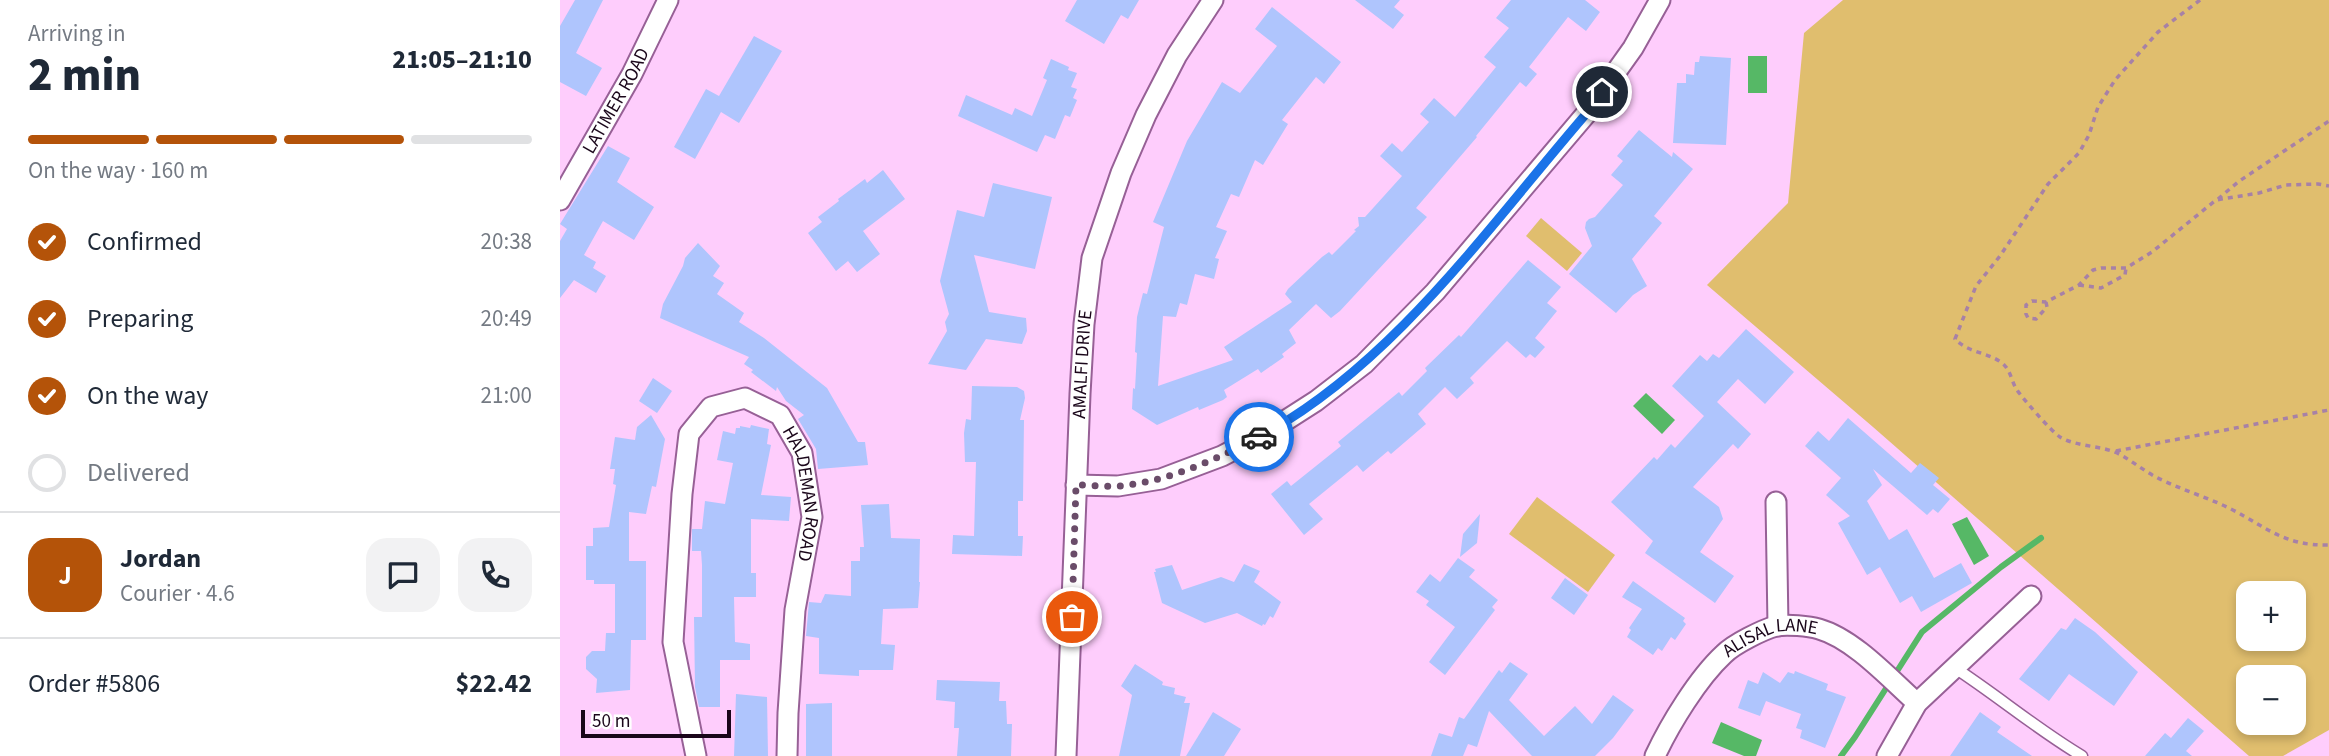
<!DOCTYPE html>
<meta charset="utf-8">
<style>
:root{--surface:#fff;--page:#f2f2f3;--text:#1f2937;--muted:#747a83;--line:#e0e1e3;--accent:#b45309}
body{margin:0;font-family:"Source Sans 3",sans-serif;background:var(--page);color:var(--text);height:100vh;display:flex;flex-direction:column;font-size:26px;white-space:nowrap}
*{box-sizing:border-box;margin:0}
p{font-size:23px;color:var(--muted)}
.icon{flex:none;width:38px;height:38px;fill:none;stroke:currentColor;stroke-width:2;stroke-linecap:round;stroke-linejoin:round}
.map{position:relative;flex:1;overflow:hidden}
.panel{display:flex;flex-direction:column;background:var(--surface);width:560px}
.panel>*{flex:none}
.controls{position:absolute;left:1676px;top:581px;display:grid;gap:14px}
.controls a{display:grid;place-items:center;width:70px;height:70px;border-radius:14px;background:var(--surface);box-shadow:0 4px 10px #0003;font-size:35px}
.scale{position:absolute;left:21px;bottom:18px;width:150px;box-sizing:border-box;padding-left:7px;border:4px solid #1a061a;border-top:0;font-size:19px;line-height:24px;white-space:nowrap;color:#1a061a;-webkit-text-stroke:5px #fff;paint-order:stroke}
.pin{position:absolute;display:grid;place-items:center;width:60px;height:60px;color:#fff;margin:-30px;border:4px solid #fff;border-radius:50%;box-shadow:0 2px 7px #0007}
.courier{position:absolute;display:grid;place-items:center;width:70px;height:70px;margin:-35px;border:5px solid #1a73e8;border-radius:50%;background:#fff;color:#222;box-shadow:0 2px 9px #0007}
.summary em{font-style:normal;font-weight:800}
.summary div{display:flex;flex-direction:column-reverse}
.summary{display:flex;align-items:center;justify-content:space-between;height:119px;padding:0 28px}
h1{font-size:46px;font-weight:800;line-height:52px}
.bar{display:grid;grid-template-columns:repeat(4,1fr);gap:10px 7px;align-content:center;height:84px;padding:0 28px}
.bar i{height:9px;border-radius:5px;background:var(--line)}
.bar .current{background:var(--accent)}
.bar p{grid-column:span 4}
.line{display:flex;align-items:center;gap:18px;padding:0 28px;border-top:2px solid var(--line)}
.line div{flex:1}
.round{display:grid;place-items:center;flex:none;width:74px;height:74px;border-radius:21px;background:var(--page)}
ol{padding:0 28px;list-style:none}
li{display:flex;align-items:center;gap:21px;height:77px}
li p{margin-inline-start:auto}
li .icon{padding:7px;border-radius:50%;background:var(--accent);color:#fff;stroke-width:4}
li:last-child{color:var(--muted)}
li i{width:38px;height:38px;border:4px solid var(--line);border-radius:50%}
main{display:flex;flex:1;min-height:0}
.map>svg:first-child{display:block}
</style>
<main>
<section class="panel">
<div class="summary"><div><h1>2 min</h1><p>Arriving in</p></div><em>21:05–21:10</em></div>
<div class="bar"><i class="current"></i><i class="current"></i><i class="current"></i><i></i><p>On the way · 160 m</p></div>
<ol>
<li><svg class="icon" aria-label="check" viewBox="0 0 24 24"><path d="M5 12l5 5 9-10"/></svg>Confirmed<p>20:38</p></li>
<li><svg class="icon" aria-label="check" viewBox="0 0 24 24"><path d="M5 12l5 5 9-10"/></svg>Preparing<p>20:49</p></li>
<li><svg class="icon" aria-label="check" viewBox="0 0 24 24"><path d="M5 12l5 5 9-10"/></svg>On the way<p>21:00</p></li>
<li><i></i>Delivered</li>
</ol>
<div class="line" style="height:126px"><b class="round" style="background:var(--accent);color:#fff">J</b><div><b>Jordan</b><p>Courier · 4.6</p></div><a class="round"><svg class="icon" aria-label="chat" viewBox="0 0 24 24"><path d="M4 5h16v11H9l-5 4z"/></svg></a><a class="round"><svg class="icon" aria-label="phone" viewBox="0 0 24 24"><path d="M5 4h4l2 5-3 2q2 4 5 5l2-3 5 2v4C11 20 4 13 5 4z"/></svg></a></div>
<div class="line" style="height:91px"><div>Order #5806</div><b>$22.42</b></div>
</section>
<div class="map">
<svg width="1769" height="756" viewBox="0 0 1769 756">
<rect width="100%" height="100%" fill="#fecdfc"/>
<g fill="#e0be6e" fill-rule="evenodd">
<path d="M 1283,0 L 1769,0 L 1769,730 L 1723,756 L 1689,756 L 1313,427 L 1147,285 L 1228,203 L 1244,33 ZM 1689,593 L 1734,593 L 1734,639 L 1689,639 ZM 1689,677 L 1734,677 L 1734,723 L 1689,723 Z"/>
<path d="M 981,218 L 1022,253 L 1007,271 L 966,236 Z"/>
<path d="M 977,497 L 1055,555 L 1028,592 L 949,534 Z"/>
</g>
<g fill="#56b866">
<rect x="1188" y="56" width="19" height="37"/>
<path d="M 1086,393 L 1115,420 L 1102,434 L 1073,406 Z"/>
<path d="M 1407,517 L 1429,556 L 1414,565 L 1392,524 Z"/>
<path d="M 1161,722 L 1202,740 L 1196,756 L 1184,756 L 1152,743 Z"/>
</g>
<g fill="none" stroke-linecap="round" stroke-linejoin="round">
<path stroke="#56b866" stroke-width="6" d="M 1281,756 L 1295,737 L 1362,632 L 1441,567 L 1481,538"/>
</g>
<g fill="#afc5fd">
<path d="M 15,0 L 43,0 L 16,53 L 42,68 L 26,96 L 0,82 L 0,26 Z"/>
<path d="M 517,0 L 579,0 L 568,19 L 561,15 L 544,44 L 505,21 Z"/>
<path d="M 795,0 L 840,0 L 834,7 L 844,15 L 833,29 Z"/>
<path d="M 951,0 L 1025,0 L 1040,12 L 1026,31 L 1008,17 L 969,67 L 977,74 L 966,87 L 960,82 L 916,136 L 917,137 L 856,208 L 867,217 L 780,311 L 771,318 L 756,304 L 729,330 L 736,343 L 722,354 L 724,357 L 701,373 L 698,369 L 664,390 L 667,397 L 663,400 L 639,410 L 638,407 L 597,425 L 572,409 L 573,388 L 575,389 L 577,353 L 575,352 L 577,317 L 583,293 L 587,294 L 604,227 L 593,222 L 627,141 L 662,82 L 680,93 L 717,46 L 695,29 L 712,7 L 781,62 L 764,84 L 756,77 L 722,120 L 728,124 L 703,165 L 695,160 L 679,197 L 671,194 L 656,227 L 667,231 L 655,258 L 659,259 L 654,279 L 635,274 L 627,305 L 620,303 L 616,317 L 603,316 L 598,386 L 673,360 L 664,347 L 732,302 L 725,294 L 728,289 L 762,257 L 769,252 L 772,255 L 796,231 L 794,230 L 799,226 L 798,217 L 805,217 L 842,176 L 820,156 L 832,143 L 842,152 L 869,122 L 860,114 L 874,98 L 895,117 L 936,67 L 924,57 L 949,28 L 936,18 Z"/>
<path d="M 194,36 L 222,51 L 179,123 L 161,112 L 135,159 L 114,147 L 146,89 L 159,96 Z"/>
<path d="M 1140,56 L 1171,58 L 1166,145 L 1113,143 L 1117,83 L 1126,83 L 1126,74 L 1134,75 L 1135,62 L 1139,62 Z"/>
<path d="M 491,59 L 509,67 L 508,70 L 517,73 L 511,87 L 517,89 L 513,98 L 517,100 L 510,117 L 505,115 L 495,139 L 485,135 L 477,152 L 398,116 L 406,95 L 452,115 L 455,108 L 472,116 L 487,80 L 483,78 Z"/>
<path d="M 1079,130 L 1112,157 L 1113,152 L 1133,169 L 1094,216 L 1102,223 L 1072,259 L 1087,286 L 1073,295 L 1056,313 L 1009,274 L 1032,246 L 1025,228 L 1026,222 L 1029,219 L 1035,217 L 1063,185 L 1051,175 L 1063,161 L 1057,156 Z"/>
<path d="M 48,146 L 70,158 L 57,182 L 94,207 L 74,240 L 43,221 L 24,255 L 36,262 L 33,268 L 46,276 L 36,293 L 14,280 L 0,298 L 0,241 L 7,229 L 0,224 Z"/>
<path d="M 323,170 L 345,199 L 303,231 L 320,254 L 297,272 L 288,261 L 276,271 L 248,233 L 262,222 L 258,217 L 279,201 L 278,199 L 305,179 L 307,183 Z"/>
<path d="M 433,183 L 492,197 L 475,269 L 414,255 L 429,312 L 466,318 L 467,331 L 462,344 L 426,339 L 406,370 L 368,364 L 387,331 L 385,322 L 389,314 L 380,281 L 397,210 L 424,217 Z"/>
<path d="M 138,243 L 160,266 L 153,276 L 164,283 L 157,294 L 184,313 L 179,322 L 204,338 L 267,388 L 298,442 L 305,442 L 308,465 L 258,469 L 256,449 L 238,419 L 244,415 L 226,401 L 217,387 L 216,391 L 191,372 L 193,370 L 184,364 L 189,357 L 100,318 L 103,304 L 123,266 L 125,258 Z"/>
<path d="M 968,260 L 1001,287 L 987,303 L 997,311 L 975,338 L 985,347 L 975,358 L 970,354 L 966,358 L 947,341 L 910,378 L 914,383 L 897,399 L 885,387 L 858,414 L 866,424 L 831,454 L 828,451 L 803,472 L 797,465 L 749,504 L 763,519 L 744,535 L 711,494 L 727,481 L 731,486 L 781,446 L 778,442 L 839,392 L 842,396 L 867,371 L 865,368 L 899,335 L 901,337 L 915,321 Z"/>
<path d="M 1186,329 L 1234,372 L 1205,404 L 1178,379 L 1157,402 L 1191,434 L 1178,449 L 1173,444 L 1133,487 L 1159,507 L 1163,519 L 1140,552 L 1174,576 L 1155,603 L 1085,553 L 1093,541 L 1051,502 L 1094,457 L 1097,460 L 1111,444 L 1115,448 L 1144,416 L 1112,386 L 1140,355 L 1147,361 L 1153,354 L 1159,358 Z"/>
<path d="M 93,378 L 112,391 L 97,413 L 79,401 Z"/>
<path d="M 412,386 L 457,387 L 464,391 L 465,398 L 460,420 L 464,420 L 463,501 L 458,501 L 458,536 L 463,536 L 462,556 L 392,554 L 393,535 L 414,536 L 416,462 L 405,462 L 404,433 L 406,419 L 411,420 Z"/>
<path d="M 91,415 L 105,439 L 96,487 L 92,486 L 86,514 L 69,512 L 69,561 L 86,561 L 86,640 L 71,640 L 70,690 L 36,693 L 37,679 L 26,669 L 26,657 L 32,651 L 45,651 L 46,633 L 55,633 L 55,584 L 34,584 L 34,580 L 26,580 L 26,546 L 33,546 L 33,528 L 49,527 L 56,485 L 53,484 L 55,469 L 50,469 L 55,437 L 75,440 L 77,427 Z"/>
<path d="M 1288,418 L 1351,473 L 1360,463 L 1379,478 L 1373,485 L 1390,499 L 1378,513 L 1373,509 L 1367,515 L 1313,469 L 1322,485 L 1307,501 L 1329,540 L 1347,529 L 1374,578 L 1401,563 L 1412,583 L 1361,612 L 1352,596 L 1340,603 L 1320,567 L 1307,575 L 1278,523 L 1290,516 L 1266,495 L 1281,478 L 1245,446 L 1258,431 L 1269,441 Z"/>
<path d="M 191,425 L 209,429 L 207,444 L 211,445 L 201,495 L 231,497 L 229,521 L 191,519 L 191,573 L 196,573 L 196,597 L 174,597 L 175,642 L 190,644 L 190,660 L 160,660 L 160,707 L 139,707 L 135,687 L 134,617 L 142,617 L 142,565 L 141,551 L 132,551 L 132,529 L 142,529 L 145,501 L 165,504 L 173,463 L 157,460 L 163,431 L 175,434 L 176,428 L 180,428 L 180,426 L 190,428 Z"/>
<path d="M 329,504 L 331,538 L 360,539 L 359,582 L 360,582 L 358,608 L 323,609 L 321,644 L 335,645 L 333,670 L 299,670 L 299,676 L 259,674 L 259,638 L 246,636 L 249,602 L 261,603 L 265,594 L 291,596 L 291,561 L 300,561 L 300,547 L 304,547 L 301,505 Z"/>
<path d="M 920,514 L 917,543 L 900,557 L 903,534 Z"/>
<path d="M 898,558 L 915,570 L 909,577 L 938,600 L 932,607 L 935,610 L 885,675 L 869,662 L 895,627 L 866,605 L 869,601 L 856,592 L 870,574 L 880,582 Z"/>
<path d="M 684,564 L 700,571 L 694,582 L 721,602 L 713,618 L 710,616 L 705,625 L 703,624 L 702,626 L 677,613 L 645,623 L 602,603 L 594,572 L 596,572 L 595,569 L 612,565 L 622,590 L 661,577 L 674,582 Z"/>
<path d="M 1005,578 L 1028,595 L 1014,615 L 991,598 Z"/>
<path d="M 1073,581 L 1125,618 L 1123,621 L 1126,624 L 1115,640 L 1111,637 L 1102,651 L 1098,648 L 1093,655 L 1067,637 L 1071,630 L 1069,628 L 1082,609 L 1062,597 Z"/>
<path d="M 1515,618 L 1535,632 L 1578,672 L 1554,706 L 1509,674 L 1489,701 L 1459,679 L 1501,628 L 1506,630 Z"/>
<path d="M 950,662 L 968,674 L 949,700 L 984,736 L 1015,706 L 1032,724 L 1053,695 L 1074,710 L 1053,738 L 1035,756 L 972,756 L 929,711 L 917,747 L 908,744 L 903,756 L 871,756 L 879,733 L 892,737 L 899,717 L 904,719 L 939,670 L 942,673 Z"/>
<path d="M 575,664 L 603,682 L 602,685 L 615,688 L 614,694 L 626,697 L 624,703 L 630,703 L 620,756 L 559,756 L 572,695 L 561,686 Z"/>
<path d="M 1235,671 L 1268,684 L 1266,690 L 1286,697 L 1265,748 L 1240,738 L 1242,730 L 1236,728 L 1241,714 L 1206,701 L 1200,716 L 1178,708 L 1188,680 L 1198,684 L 1203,672 L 1220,683 L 1228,672 L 1234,674 Z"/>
<path d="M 377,680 L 440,682 L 439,701 L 446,701 L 447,724 L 452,724 L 451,756 L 397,756 L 399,728 L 394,728 L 395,702 L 376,700 Z"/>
<path d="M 176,694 L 207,697 L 208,756 L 174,756 Z"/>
<path d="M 272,703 L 272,756 L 246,756 L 246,704 Z"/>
<path d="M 653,712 L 681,729 L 664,756 L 626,756 Z"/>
<path d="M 1420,712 L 1441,727 L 1437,732 L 1472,756 L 1390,756 Z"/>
<path d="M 1628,718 L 1644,731 L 1626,751 L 1632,756 L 1585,756 L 1605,733 L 1611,738 Z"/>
</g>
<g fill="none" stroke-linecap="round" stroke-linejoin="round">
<defs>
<path id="lane" d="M 1395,668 C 1438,696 1478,730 1522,756"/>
<g id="street">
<path id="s1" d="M 0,200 L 72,74 L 108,0"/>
<path d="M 516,485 L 558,486 L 601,479 L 662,456 L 706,433 L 756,401 L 804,364 L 875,292 L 1026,114 L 1073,48 L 1100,0"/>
<path d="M 1216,502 L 1218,626"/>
<path id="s2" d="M 136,756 L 113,642 L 122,494 L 129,434 L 151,407 L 185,398 L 220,415 L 242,453 L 252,517 L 235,610 L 228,713 L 227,756"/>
<path id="s3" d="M 506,756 L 520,394 L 524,324 L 532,258 L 561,173 L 586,115 L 617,55 L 653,0"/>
<path id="s4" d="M 1095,756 C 1110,724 1138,678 1164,654 C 1174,644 1202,630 1216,626 C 1227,624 1249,626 1259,629 C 1294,639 1330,679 1357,703"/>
<path d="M 1327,756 L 1357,703 L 1471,596"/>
</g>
</defs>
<use href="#lane" stroke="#976096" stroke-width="13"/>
<use href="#street" stroke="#976096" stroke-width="23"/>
<g stroke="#a781a6" stroke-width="3.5" stroke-dasharray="5 5" stroke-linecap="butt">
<path d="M 1640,0 L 1598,32 L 1555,80 L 1538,107 L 1529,135 L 1519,153 L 1488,184 L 1440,256 L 1416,286 L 1395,339 C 1408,353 1428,352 1442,363 C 1451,370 1451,381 1457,390 C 1464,400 1491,431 1500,437 C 1517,447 1539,445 1557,453 C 1573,461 1586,473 1602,480 C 1625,491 1649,498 1671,509 C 1708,528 1724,546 1769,545"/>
<path d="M 1658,199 L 1678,182 L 1769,121"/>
<path d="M 1519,285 L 1541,288 L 1565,275 L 1566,268"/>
<path d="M 1486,302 L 1487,307 L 1476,319 L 1468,318 L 1466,314 L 1466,305 L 1472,301 L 1486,302 L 1519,285 L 1533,270 L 1541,268 L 1566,268 L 1592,252 L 1656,200 L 1699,193 L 1726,185 L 1758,184 L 1769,186"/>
<path d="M 1556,451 L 1769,410"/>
</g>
<use href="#lane" stroke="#fff" stroke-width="10"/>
<use href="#street" stroke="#fff" stroke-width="19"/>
</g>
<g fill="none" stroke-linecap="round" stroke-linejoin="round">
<path stroke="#6a4c69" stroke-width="7" stroke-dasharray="0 12.6" d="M 512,617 L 516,485 C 530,485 545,487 560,486 C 609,481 655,460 699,437"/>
<path stroke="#1a73e8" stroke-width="9" d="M 699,437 C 832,366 929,226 1026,114 L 1042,92"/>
</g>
<g text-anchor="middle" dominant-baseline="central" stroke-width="5" stroke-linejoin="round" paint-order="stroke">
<g font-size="19" fill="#1a061a" stroke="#fff">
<text stroke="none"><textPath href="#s1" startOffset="114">LATIMER ROAD</textPath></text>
<text stroke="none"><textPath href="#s3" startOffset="392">AMALFI DRIVE</textPath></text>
<text stroke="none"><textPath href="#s2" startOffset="518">HALDEMAN ROAD</textPath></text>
<text stroke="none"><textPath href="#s4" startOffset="175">ALISAL LANE</textPath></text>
</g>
</g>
</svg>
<div class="controls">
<a>+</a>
<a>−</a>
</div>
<div class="scale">50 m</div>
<div class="pin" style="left:512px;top:617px;background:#ea580c"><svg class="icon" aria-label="bag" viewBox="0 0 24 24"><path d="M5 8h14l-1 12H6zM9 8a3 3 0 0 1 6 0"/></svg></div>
<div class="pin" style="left:1042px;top:92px;background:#1f2937"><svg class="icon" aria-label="home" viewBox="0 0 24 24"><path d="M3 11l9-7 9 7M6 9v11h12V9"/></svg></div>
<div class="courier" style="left:699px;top:437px"><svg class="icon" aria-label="car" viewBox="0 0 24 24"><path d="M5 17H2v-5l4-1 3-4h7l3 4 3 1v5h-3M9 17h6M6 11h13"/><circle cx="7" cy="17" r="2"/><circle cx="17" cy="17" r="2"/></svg></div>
</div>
</main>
